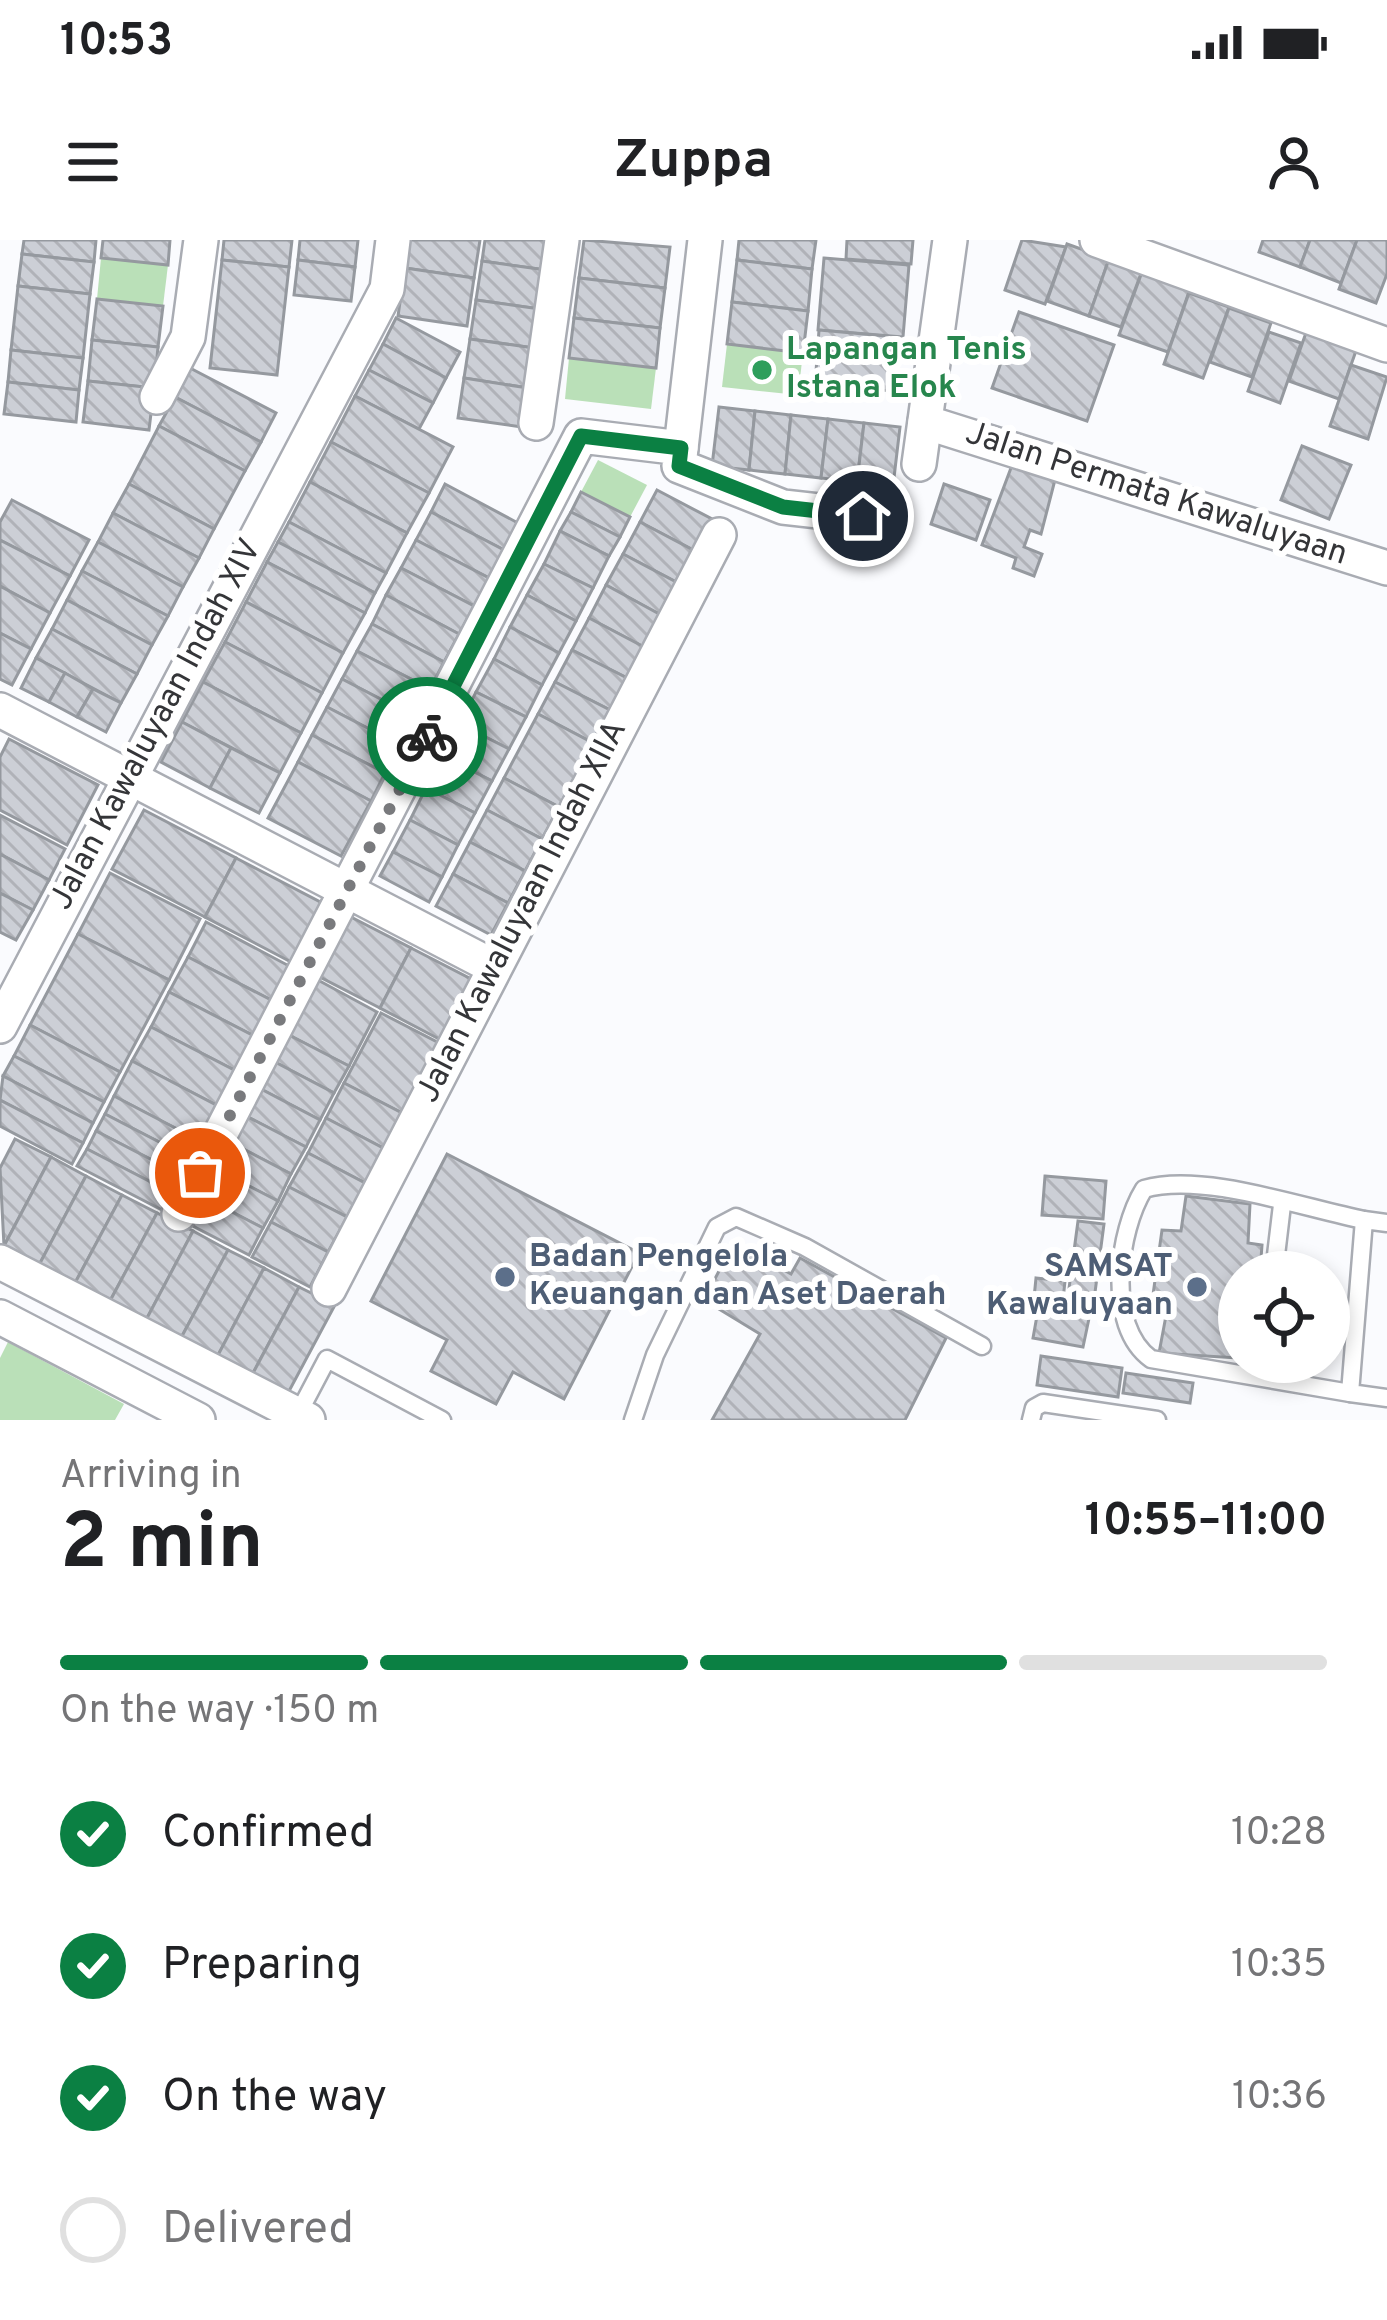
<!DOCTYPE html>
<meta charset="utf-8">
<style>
:root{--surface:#fff;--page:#f6f6f6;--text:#202124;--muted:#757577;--line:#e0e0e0;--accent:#0b8043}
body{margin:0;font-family:Overpass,sans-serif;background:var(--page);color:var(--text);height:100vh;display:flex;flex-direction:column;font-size:45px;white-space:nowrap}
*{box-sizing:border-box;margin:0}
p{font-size:39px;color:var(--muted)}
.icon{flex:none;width:66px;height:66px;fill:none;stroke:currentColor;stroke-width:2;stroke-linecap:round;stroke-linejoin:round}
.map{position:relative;height:1180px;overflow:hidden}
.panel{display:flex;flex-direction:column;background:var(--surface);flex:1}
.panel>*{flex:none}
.fabs{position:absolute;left:1218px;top:1011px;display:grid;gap:24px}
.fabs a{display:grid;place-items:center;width:132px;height:132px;border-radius:50%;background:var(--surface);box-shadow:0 6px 18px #0003;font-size:60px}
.pin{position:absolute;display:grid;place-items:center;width:102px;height:102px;color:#fff;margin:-51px;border:6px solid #fff;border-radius:50%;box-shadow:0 3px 12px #0007}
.courier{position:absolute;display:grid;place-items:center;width:120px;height:120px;margin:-60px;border:9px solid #0b8043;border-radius:50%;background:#fff;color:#222;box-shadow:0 3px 15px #0007}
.summary em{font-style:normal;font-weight:700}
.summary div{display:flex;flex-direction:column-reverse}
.summary{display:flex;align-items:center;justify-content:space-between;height:204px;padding:0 60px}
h1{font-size:78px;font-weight:700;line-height:90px}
.bar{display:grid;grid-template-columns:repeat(4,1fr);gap:18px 12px;align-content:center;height:144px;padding:0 60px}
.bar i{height:15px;border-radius:9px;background:var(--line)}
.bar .on{background:var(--accent)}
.bar p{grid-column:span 4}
ol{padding:0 60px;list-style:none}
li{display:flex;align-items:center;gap:36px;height:132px}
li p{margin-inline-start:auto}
li .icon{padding:12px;border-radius:50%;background:var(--accent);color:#fff;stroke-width:4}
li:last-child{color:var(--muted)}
li i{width:66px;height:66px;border:6px solid var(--line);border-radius:50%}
.status{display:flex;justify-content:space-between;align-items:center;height:84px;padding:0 60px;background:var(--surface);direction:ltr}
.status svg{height:33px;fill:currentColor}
header{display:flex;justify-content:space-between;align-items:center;height:156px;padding:0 60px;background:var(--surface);font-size:54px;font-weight:700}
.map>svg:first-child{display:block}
</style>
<div class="status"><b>10:53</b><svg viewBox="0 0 49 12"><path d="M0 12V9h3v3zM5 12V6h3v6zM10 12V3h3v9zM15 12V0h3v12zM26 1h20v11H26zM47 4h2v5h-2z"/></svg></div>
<header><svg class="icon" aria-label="menu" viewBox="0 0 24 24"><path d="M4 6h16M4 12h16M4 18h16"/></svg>Zuppa<svg class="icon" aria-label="person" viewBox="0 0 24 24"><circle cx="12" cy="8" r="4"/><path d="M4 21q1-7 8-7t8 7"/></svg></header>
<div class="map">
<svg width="1387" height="1180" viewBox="0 0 1387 1180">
<defs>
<pattern id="building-back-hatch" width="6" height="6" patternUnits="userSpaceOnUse" patternTransform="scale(3)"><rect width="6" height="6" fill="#cccfd6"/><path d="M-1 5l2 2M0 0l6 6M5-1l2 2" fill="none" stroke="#b0b2b8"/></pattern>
</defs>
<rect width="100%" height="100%" fill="#fafbfe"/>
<g fill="#bae0b8">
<path d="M 101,18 L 168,25 L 163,66 L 97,59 Z"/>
<path d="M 727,104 L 803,113 L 798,155 L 722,147 Z"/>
<path d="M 569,118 L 656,128 L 651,169 L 565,159 Z"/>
<path d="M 598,220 L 647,245 L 630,277 L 581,252 Z"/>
<path d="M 8,1102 L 124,1164 L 115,1180 L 0,1180 L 0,1118 Z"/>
</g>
<g fill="url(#building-back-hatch)" stroke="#95999f" stroke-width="3">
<path d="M 24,0 L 96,0 L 94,22 L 22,14 Z"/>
<path d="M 103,0 L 170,0 L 168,25 L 101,18 Z"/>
<path d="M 224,0 L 292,0 L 289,27 L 222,20 Z"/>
<path d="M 300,0 L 358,0 L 355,27 L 298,20 Z"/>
<path d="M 410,0 L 480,0 L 474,38 L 405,28 Z"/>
<path d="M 485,0 L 550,0 L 546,30 L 482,21 Z"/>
<path d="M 584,0 L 670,7 L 665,48 L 579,38 Z"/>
<path d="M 739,0 L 816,0 L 812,29 L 737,20 Z"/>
<path d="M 847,0 L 913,0 L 911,24 L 846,19 Z"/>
<path d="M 1022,0 L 1066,7 L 1045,64 L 1005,50 Z"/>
<path d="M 1263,0 L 1310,0 L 1300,27 L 1259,12 Z"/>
<path d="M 1310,0 L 1357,0 L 1341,43 L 1300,27 Z"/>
<path d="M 1357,0 L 1387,0 L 1387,34 L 1376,63 L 1339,49 Z"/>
<path d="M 1067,4 L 1109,19 L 1089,76 L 1047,61 Z"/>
<path d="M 22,14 L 94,22 L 90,54 L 18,46 Z"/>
<path d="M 824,18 L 909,25 L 903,97 L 818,90 Z"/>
<path d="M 1109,19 L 1142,31 L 1121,87 L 1089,76 Z"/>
<path d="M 222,20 L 289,27 L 277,135 L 210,128 Z"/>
<path d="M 298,20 L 355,27 L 351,61 L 294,55 Z"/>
<path d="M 737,20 L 812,29 L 808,71 L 732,62 Z"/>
<path d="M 482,21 L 546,30 L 540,69 L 476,60 Z"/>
<path d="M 405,28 L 474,38 L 467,86 L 398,76 Z"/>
<path d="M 1142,32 L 1190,49 L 1168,112 L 1119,95 Z"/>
<path d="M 579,38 L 665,48 L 660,88 L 574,78 Z"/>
<path d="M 18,46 L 90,54 L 83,118 L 11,110 Z"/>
<path d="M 1189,53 L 1229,67 L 1203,138 L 1164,124 Z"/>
<path d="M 97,59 L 163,66 L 158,107 L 92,100 Z"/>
<path d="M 476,60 L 540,69 L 534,108 L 470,99 Z"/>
<path d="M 732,62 L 808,71 L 803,113 L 727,104 Z"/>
<path d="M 1229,68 L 1271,83 L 1252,137 L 1210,122 Z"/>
<path d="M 1019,72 L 1114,105 L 1087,181 L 992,148 Z"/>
<path d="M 396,78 L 460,112 L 446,138 L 383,104 Z"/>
<path d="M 574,78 L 660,88 L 656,128 L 569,118 Z"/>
<path d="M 819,90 L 897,97 L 893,151 L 815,145 Z"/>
<path d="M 1307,90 L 1357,108 L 1339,159 L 1289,141 Z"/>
<path d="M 1269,92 L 1301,103 L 1280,163 L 1248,151 Z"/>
<path d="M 470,99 L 534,108 L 528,148 L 464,138 Z"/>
<path d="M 92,100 L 158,107 L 154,148 L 88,141 Z"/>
<path d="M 383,104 L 446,138 L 433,163 L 369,130 Z"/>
<path d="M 11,110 L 83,118 L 79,150 L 8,142 Z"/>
<path d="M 1351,125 L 1387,137 L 1368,199 L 1330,186 Z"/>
<path d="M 190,128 L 276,173 L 261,202 L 175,157 Z"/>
<path d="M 369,130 L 433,163 L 419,189 L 355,156 Z"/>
<path d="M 464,138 L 528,148 L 522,187 L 458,178 Z"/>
<path d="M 88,141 L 154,148 L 149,190 L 83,182 Z"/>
<path d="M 8,142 L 79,150 L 76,182 L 4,174 Z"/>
<path d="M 355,156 L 453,207 L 429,253 L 331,202 Z"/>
<path d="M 175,157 L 261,202 L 245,231 L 159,186 Z"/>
<path d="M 719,167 L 755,171 L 749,230 L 712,226 Z"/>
<path d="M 755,171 L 791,175 L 785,234 L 749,230 Z"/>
<path d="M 791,175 L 828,179 L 821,238 L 785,234 Z"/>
<path d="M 828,179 L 864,183 L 857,242 L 821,238 Z"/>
<path d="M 864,183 L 900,187 L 893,246 L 857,242 Z"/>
<path d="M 159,186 L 245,231 L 214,289 L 129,244 Z"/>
<path d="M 331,202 L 429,253 L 407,293 L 310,242 Z"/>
<path d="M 1302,206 L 1351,225 L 1329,279 L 1281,260 Z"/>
<path d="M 1014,220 L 1056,236 L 1041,294 L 1030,290 L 1024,307 L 1042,314 L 1034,336 L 1013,328 L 1016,318 L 982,305 Z"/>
<path d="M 310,242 L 407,293 L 386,333 L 289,282 Z"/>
<path d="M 129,244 L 214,289 L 199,318 L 113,273 Z"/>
<path d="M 445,244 L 518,283 L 504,310 L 431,272 Z"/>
<path d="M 944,244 L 990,260 L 976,300 L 931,284 Z"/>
<path d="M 657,250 L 712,279 L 695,311 L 640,282 Z"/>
<path d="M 581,252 L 630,277 L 620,297 L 571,272 Z"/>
<path d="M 12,260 L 89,300 L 70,336 L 0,300 L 0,282 Z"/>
<path d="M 431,272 L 504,310 L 489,338 L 416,300 Z"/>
<path d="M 571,272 L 620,297 L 609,316 L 560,291 Z"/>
<path d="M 113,273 L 199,318 L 183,347 L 98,302 Z"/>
<path d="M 289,282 L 386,333 L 375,353 L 278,302 Z"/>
<path d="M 640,282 L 695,311 L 678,343 L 623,314 Z"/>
<path d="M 560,291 L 609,316 L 593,348 L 544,324 Z"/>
<path d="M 0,300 L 70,336 L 50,373 L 0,346 Z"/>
<path d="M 416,300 L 489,338 L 474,366 L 401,328 Z"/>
<path d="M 98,302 L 183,347 L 168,376 L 82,331 Z"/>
<path d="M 278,302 L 375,353 L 365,373 L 267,322 Z"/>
<path d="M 623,314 L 678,343 L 661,375 L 606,345 Z"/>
<path d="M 267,322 L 365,373 L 343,413 L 246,362 Z"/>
<path d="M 544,324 L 593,348 L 576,381 L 527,355 Z"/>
<path d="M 401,328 L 474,366 L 459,394 L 386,355 Z"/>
<path d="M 82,331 L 168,376 L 152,405 L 67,360 Z"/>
<path d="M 606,345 L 661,375 L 644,407 L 589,378 Z"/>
<path d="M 0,346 L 50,373 L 31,409 L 0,393 Z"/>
<path d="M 386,355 L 459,394 L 444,422 L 372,384 Z"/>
<path d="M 527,355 L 576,381 L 559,413 L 510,387 Z"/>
<path d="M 67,360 L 152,405 L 137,434 L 52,389 Z"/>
<path d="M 246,362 L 343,413 L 322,453 L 225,402 Z"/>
<path d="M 589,378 L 644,407 L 627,438 L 572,410 Z"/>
<path d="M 372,384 L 444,422 L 430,449 L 357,411 Z"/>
<path d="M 510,387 L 559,413 L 542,445 L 494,419 Z"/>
<path d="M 52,389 L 137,434 L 121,463 L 36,418 Z"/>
<path d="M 0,393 L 31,409 L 12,445 L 0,439 Z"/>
<path d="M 225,402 L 322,453 L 301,493 L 203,442 Z"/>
<path d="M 572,410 L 627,438 L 610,470 L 555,442 Z"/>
<path d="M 357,411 L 430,449 L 415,477 L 342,439 Z"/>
<path d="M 36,418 L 65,433 L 49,462 L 21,448 Z"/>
<path d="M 494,419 L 542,445 L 526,477 L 476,452 Z"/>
<path d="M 65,433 L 93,449 L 77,477 L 49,462 Z"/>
<path d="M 342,439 L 415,477 L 400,505 L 327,467 Z"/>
<path d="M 203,442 L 301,493 L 280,533 L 182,482 Z"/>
<path d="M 555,442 L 610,470 L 593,503 L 538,474 Z"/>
<path d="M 93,449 L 121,463 L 106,492 L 77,477 Z"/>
<path d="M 476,452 L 526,477 L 509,509 L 460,484 Z"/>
<path d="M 327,467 L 400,505 L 385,533 L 312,495 Z"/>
<path d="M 538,474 L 593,503 L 559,567 L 504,538 Z"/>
<path d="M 182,482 L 231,508 L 210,548 L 161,522 Z"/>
<path d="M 460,484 L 509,509 L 492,541 L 443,516 Z"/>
<path d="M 312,495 L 385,533 L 371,561 L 298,522 Z"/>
<path d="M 9,499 L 98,545 L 67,605 L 0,570 L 0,517 Z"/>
<path d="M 231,508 L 280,533 L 259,573 L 210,548 Z"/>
<path d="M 443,516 L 492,541 L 475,573 L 426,548 Z"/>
<path d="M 298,522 L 371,561 L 341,616 L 268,578 Z"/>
<path d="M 504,538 L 559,567 L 542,599 L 487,570 Z"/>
<path d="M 426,548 L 475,573 L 458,605 L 410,580 Z"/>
<path d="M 144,570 L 236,618 L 205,677 L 112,629 Z"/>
<path d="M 487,570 L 542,599 L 525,631 L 470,602 Z"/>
<path d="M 0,575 L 65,609 L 49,640 L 0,614 Z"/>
<path d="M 410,580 L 458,605 L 442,637 L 393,612 Z"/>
<path d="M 470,602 L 525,631 L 508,663 L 453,634 Z"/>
<path d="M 393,612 L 442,637 L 429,662 L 380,636 Z"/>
<path d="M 0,614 L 49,640 L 33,670 L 0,653 Z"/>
<path d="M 236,618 L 324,664 L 293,723 L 205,677 Z"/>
<path d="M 110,633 L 200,679 L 169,740 L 78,694 Z"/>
<path d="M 453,634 L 508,663 L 491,695 L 436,666 Z"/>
<path d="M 0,653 L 33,670 L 16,700 L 0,692 Z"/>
<path d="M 349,676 L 411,708 L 380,768 L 318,736 Z"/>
<path d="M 206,682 L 291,727 L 273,761 L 188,717 Z"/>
<path d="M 78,694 L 169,740 L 120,832 L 30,785 Z"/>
<path d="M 411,708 L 473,740 L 441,800 L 380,768 Z"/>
<path d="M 188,717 L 273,761 L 254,796 L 169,752 Z"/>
<path d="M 316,739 L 377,772 L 349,826 L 287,794 Z"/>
<path d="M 169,752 L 254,796 L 236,831 L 151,787 Z"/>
<path d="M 381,773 L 439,803 L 402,873 L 344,843 Z"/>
<path d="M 30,785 L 120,832 L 104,862 L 14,816 Z"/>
<path d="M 151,787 L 236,831 L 218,866 L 132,821 Z"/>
<path d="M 287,794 L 349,826 L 334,853 L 273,821 Z"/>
<path d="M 14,816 L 104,862 L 93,883 L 3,836 Z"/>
<path d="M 132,821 L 218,866 L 200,901 L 114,856 Z"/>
<path d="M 273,821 L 334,853 L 320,880 L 259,848 Z"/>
<path d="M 3,836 L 93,883 L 83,903 L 0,860 Z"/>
<path d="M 344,843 L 402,873 L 383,908 L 326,878 Z"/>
<path d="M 259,848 L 320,880 L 306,907 L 244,875 Z"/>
<path d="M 114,856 L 200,901 L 190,918 L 105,874 Z"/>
<path d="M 0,860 L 83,903 L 72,924 L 0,886 Z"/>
<path d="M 105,874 L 190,918 L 181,935 L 96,891 Z"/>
<path d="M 244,875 L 306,907 L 291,934 L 230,902 Z"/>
<path d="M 326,878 L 383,908 L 365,943 L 308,913 Z"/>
<path d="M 96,891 L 181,935 L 172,953 L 87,909 Z"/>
<path d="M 15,899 L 51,917 L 4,1006 L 0,928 Z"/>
<path d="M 230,902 L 291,934 L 278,961 L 216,929 Z"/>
<path d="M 87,909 L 172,953 L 162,970 L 77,926 Z"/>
<path d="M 308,913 L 365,943 L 347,977 L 289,947 Z"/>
<path d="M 447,914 L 639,1013 L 564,1159 L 513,1132 L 496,1164 L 431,1131 L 447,1100 L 371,1061 Z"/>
<path d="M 51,917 L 86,936 L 39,1025 L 4,1006 Z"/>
<path d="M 216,929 L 278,961 L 263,988 L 201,956 Z"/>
<path d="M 86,936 L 122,955 L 75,1043 L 39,1025 Z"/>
<path d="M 1045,936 L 1106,941 L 1103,979 L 1042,975 Z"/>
<path d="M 289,947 L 347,977 L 328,1012 L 271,982 Z"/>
<path d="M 122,955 L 157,973 L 110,1061 L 75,1043 Z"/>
<path d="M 201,956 L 263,988 L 249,1015 L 187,983 Z"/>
<path d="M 1186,956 L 1250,964 L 1248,1003 L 1262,1005 L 1260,1032 L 1239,1032 L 1237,1118 L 1159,1113 L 1168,1065 L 1152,1062 L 1162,990 L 1181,991 Z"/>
<path d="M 157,973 L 193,991 L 146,1080 L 110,1061 Z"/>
<path d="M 1078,981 L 1104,984 L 1094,1060 L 1068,1056 Z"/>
<path d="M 271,982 L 328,1012 L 310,1047 L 252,1017 Z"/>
<path d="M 193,991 L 228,1010 L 181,1098 L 146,1080 Z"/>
<path d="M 734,1002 L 791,1034 L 800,1018 L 946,1098 L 905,1180 L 712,1180 L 760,1094 L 704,1060 Z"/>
<path d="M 228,1010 L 264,1028 L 217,1117 L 181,1098 Z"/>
<path d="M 264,1028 L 299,1047 L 252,1135 L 217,1117 Z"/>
<path d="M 1036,1038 L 1065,1041 L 1063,1060 L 1034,1058 Z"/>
<path d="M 299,1047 L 335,1065 L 288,1153 L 252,1135 Z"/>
<path d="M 1040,1059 L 1091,1069 L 1083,1107 L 1033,1098 Z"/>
<path d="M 1041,1116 L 1122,1128 L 1118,1157 L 1037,1145 Z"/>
<path d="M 1126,1133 L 1193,1143 L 1190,1163 L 1123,1153 Z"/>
</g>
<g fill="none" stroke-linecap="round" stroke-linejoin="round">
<defs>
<g id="lane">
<path d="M 1387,983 L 1364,980 L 1350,1153 L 1387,1158"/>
<path d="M 1274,1032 L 1282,965"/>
<path d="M 1350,1153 L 1151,1119 C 1105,1086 1118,991 1144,949 C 1203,932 1303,968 1364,980"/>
<path d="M 298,1174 L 327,1119 L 442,1180"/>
<path d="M 633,1180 L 655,1115 L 717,987 L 736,977 L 805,1007 L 982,1106"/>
<path d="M 1031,1180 L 1034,1168 L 1043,1163 L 1157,1180"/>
</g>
<g id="street">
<path d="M 1097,0 L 1387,105"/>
<path d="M 157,157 L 188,97 L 201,0"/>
<path d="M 925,182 L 1387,328"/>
<path d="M 536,183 L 562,0"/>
<path d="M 681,208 L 705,0"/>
<path d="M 919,224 L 950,0"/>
<path d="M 0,470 L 494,727"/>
<path d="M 0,786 L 387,49 L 393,0"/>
<path d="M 179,974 L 581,196 L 681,208 L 679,226 L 783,267 L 863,276"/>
<path d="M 0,1022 L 308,1180"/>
<path d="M 329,1049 L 719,295"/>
<path d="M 0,1077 L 198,1180"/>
</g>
</defs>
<use href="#lane" stroke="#a9acb3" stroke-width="21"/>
<use href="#street" stroke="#a9acb3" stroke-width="38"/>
<use href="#lane" stroke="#fff" stroke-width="16"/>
<use href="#street" stroke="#fff" stroke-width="33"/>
</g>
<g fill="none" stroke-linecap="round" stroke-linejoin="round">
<path stroke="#797a7d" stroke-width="12" stroke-dasharray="0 21.6" d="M 200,933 L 427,497"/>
<path stroke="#0b8043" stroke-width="15" d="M 427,497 L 581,196 L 681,208 L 679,226 L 783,267 L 863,276"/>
</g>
<circle fill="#2e9e5b" stroke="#fff" stroke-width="4.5" cx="762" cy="130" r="12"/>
<g fill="#5c6f8a" stroke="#fff" stroke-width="4.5">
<circle cx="505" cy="1037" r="12"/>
<circle cx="1197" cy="1047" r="12"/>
</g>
<g text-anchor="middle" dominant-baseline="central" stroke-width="12" stroke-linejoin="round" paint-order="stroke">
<g font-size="33" font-weight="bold" fill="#27864d" stroke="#fff" text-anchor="start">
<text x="786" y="111">Lapangan Tenis<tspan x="786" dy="38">Istana Elok</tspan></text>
</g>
<g font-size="33" fill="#343538" stroke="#fff">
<text transform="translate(1156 255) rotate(18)">Jalan Permata Kawaluyaan</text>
<text transform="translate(157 485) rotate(-62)">Jalan Kawaluyaan Indah XIV</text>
<text transform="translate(523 672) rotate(-63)">Jalan Kawaluyaan Indah XIIA</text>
</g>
<g font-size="33" font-weight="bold" fill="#4e5e75" stroke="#fff" text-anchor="start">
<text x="529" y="1018">Badan Pengelola<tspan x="529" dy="38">Keuangan dan Aset Daerah</tspan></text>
<text x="1173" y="1028" text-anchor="end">SAMSAT<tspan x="1173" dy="38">Kawaluyaan</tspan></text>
</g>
</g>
</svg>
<div class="fabs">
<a><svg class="icon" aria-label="locate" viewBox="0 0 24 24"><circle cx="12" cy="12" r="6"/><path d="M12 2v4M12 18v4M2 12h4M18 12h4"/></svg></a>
</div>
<div class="pin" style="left:200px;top:933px;background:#ea580c"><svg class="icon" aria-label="bag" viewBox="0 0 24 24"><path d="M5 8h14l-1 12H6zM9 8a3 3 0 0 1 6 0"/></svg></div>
<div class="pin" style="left:863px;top:276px;background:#1f2937"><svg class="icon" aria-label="home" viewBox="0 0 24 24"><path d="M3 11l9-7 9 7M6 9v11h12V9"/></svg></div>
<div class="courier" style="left:427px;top:497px"><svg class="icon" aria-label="bike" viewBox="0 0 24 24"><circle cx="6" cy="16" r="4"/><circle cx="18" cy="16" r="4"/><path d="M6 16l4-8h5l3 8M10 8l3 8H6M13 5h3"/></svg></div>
</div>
<section class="panel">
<div class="summary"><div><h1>2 min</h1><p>Arriving in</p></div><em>10:55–11:00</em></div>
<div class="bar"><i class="on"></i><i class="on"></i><i class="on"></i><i></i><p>On the way · 150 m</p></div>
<ol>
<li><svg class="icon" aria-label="check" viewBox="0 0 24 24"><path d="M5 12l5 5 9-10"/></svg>Confirmed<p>10:28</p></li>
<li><svg class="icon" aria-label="check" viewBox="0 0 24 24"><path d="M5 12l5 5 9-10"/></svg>Preparing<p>10:35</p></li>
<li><svg class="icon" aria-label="check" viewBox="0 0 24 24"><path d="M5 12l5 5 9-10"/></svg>On the way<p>10:36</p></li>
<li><i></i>Delivered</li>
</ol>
</section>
